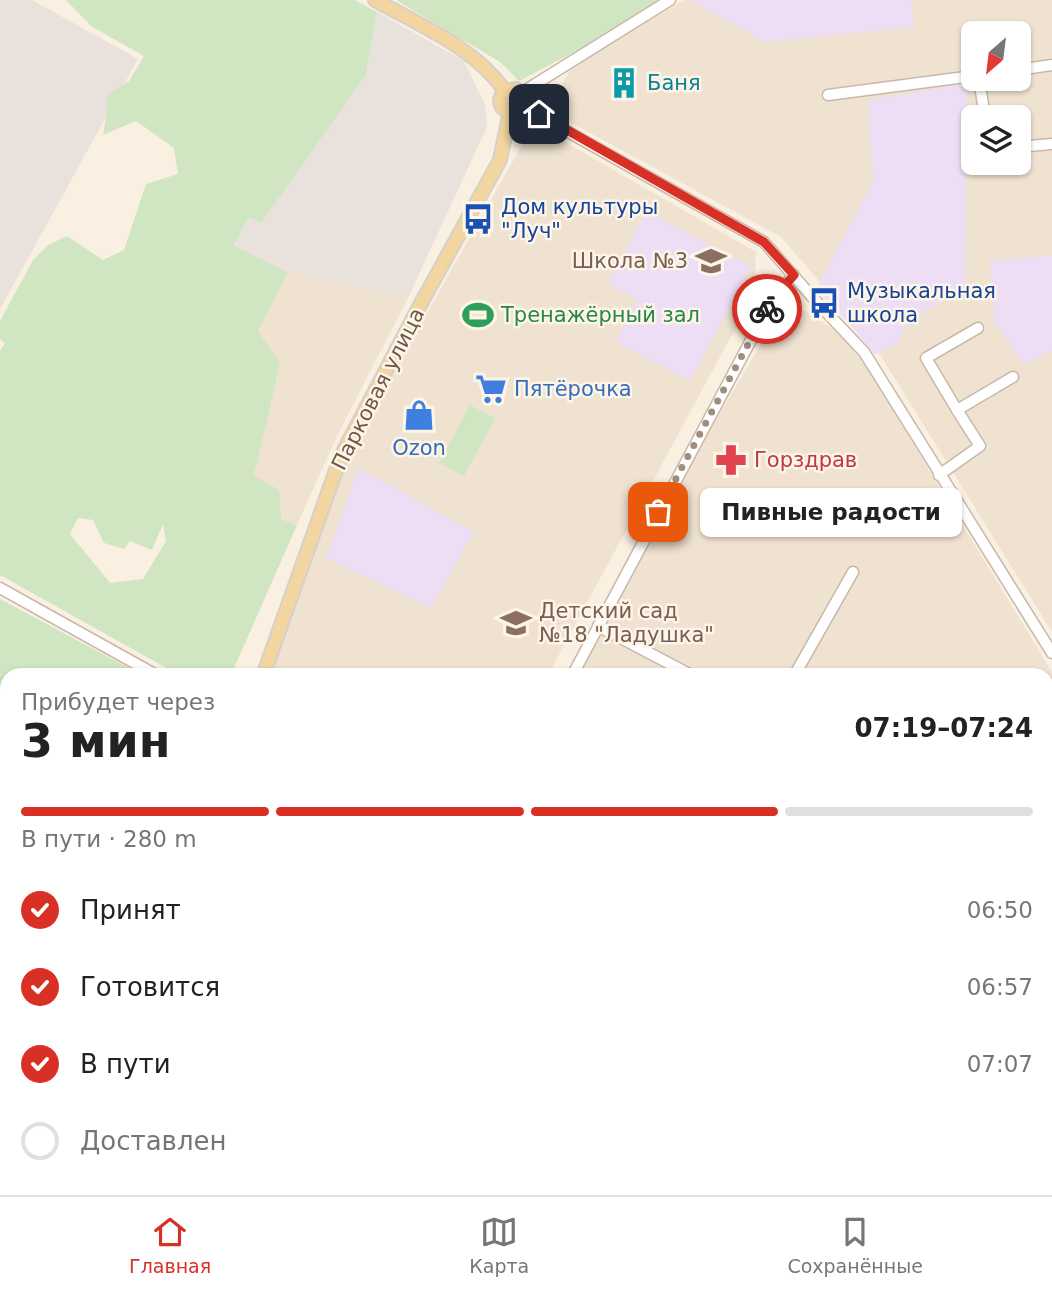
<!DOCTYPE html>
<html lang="ru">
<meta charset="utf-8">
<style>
:root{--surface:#fff;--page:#f2f2f2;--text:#222;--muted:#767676;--line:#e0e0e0;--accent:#d93025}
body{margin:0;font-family:"DejaVu Sans",sans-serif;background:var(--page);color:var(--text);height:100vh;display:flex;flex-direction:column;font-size:26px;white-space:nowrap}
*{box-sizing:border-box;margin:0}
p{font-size:23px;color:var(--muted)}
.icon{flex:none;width:38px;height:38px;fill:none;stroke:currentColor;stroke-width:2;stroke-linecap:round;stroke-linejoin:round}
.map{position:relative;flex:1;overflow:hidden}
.drawer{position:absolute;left:0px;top:668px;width:1054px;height:527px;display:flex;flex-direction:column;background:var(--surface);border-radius:21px 21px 0 0;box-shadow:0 2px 5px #0004}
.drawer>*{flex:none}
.needle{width:46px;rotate:208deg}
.fabs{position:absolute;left:961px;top:21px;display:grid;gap:14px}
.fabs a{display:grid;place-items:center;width:70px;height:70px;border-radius:10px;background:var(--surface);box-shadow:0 2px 5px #0004;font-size:35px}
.pin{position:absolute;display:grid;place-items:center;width:60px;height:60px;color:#fff;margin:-30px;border-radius:14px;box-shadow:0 4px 10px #0006}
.courier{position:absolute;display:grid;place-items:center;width:70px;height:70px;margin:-35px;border:5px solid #d93025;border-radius:50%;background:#fff;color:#222;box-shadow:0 2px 9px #0007}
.bubble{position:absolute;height:49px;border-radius:10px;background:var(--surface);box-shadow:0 2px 5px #0004;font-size:23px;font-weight:600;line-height:49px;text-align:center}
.summary em{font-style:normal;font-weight:600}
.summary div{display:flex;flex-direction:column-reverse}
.summary{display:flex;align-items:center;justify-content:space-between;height:119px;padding:0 21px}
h1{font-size:46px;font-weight:600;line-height:52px}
.bar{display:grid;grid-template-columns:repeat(4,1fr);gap:10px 7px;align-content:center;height:84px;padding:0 21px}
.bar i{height:9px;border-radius:5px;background:var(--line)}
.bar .selected{background:var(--accent)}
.bar p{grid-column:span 4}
ol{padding:0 21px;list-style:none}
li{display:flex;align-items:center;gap:21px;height:77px}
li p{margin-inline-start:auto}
li .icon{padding:7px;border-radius:50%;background:var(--accent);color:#fff;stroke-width:4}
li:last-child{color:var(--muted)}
li i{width:38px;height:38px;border:4px solid var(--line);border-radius:50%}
.tab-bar{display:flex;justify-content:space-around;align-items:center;height:98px;border-top:2px solid var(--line);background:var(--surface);font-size:19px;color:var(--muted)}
.tab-bar a{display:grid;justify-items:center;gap:4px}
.tab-bar .selected{color:var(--accent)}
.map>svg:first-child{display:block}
</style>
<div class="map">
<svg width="1052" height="1195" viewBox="0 0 1052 1195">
<rect width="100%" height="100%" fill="#faf0e1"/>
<g fill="#f0e2d1" fill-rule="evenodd">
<path d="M 684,0 L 1052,0 L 1052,632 L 872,342 L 781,237 L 548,110 L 572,67 ZM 973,33 L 1018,33 L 1018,79 L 973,79 ZM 973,117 L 1018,117 L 1018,163 L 973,163 Z"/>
<path d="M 534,124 L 756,252 L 754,294 L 548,675 L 271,676 L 347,454 Z"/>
<path d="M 288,272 L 408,298 L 337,436 L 297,525 L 281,519 L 254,476 L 256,469 L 258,331 Z"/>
<path d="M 781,310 L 806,311 L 836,331 L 860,356 L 1052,672 L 1052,797 L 1047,808 L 1046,676 L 572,676 L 630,566 Z"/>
<path d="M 1046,901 L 1052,904 L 1052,1075 L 1046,1073 Z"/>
<path d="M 1047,1096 L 1052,1098 L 1052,1195 L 946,1195 L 946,1188 L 1046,1188 Z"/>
<path d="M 101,1188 L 363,1188 L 364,1195 L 102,1195 Z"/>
<path d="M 384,1188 L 714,1188 L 710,1195 L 385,1195 Z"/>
<path d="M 734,1188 L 776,1188 L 790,1195 L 730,1195 Z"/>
</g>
<g fill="#f9e1d6">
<path d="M 7,1071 L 7,1188 L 21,1188 L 15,1195 L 0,1195 L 0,1080 Z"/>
<path d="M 787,1188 L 892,1188 L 889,1195 L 800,1195 Z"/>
</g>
<g fill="#e9e2dc">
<path d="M 0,0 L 32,0 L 138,59 L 0,309 Z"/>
<path d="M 377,12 L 464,61 L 485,105 L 487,127 L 408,298 L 288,272 L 234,247 L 248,216 L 261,222 L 366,75 Z"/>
</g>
<g fill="#eddef5">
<path d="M 691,0 L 911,0 L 914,27 L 765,42 Z"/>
<path d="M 967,84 L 965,286 L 906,323 L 898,342 L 875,355 L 849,323 L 816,290 L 873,182 L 868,100 Z"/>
<path d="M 646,211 L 751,267 L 690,381 L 616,342 L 638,300 L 608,284 Z"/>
<path d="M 1052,255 L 1052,350 L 1024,364 L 994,322 L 990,261 Z"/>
<path d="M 359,468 L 474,532 L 431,608 L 326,558 Z"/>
</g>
<path fill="#f7d5d9" d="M 1052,857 L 1052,904 L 1047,901 L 1046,868 Z"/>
<g fill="#d0e5c2" fill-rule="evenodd">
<path d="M 66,0 L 355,0 L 377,12 L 366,75 L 261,223 L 248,217 L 234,246 L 288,272 L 258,331 L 280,363 L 254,476 L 279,490 L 281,519 L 297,525 L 231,675 L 179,675 L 0,575 L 0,351 L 5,343 L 0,339 L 0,321 L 33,260 L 48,245 L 67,236 L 103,260 L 124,250 L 146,184 L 178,174 L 174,148 L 136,121 L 103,135 L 107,110 L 106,96 L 129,81 L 144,56 L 91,26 ZM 78,518 L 93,520 L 104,543 L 124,549 L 130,541 L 152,550 L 163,524 L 166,541 L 143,579 L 110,583 L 70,534 Z"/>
<path d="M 396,0 L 658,0 L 576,51 L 519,81 L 500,62 Z"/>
<path d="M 470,405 L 495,418 L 464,476 L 439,463 Z"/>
<path d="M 751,503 L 774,515 L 766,530 L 743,518 Z"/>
<path d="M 0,599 L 142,675 L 7,676 L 7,1020 L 0,1029 Z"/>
<path d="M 582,1188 L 589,1188 L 600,1195 L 548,1195 Z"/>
</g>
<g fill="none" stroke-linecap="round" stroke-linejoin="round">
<defs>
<g id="minor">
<path d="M 1018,70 L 1052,65"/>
<path d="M 979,79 L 985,117"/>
<path d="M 521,93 L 670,0"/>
<path d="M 828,95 L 973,76"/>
<path d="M 522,106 L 764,242 L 814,299 L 864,352 L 1052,653"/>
<path d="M 1018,147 L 1052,144"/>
<path d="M 957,410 L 926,358 L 978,328"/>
<path d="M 939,475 L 980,446 L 957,410 L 1013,377"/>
<path d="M 0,588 L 158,676"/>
<path d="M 598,626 L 693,676"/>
<path d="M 572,676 L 767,310 L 779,292 L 794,275"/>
<path d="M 794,676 L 853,572"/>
<path d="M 1046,851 L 1052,841"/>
<path d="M 1046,1084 L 1052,1087"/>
<path d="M 95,1188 L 96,1195"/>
<path d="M 376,1188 L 377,1195"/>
<path d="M 933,1188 L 934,1195"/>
<path d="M 721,1195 L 725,1188"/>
</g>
<g id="major">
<path d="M 375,0 C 421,26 474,47 505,91"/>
<path d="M 505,91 L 516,89 L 523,97 L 521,108 L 510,112"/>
<path d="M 505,91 C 497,99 499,109 510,112"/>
<path d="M 263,676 L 341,456 L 419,307 L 500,160 L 510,112"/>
<path d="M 0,1063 L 7,1055"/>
</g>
</defs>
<use href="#minor" stroke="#c9b8aa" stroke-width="13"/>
<use href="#major" stroke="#d6d0cd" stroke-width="16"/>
<use href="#minor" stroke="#fff" stroke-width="10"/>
<use href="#major" stroke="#f3d59f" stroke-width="12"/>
</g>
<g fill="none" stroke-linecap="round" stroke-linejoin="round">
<path stroke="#9f8d80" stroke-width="7" stroke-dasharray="0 12.6" d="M 658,512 L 767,309"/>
<path stroke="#d93025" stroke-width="9" d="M 539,114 L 764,242 L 794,275 L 779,292 L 767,309"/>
</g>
<defs>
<symbol id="building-bare" viewBox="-9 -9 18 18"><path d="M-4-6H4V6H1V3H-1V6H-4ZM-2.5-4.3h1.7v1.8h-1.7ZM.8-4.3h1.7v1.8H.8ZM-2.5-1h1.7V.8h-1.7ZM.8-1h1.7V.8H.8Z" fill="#0f9aa8" stroke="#fdf5e7" stroke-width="2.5" paint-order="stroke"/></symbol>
<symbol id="bus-bare" viewBox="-9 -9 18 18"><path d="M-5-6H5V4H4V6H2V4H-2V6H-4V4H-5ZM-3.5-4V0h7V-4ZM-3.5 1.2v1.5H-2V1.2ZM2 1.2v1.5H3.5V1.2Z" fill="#1a4fb4" stroke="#fdf5e7" stroke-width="2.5" paint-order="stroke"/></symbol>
<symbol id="school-bare" viewBox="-9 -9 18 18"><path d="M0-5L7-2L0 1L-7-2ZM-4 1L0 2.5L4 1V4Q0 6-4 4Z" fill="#8d6e63" stroke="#fdf5e7" stroke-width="2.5" paint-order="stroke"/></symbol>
<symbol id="stadium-bare" viewBox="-9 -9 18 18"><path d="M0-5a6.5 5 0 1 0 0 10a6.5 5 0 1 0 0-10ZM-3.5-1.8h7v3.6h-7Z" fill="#2e9e5b" stroke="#fdf5e7" stroke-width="2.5" paint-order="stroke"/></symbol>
<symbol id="supermarket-bare" viewBox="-9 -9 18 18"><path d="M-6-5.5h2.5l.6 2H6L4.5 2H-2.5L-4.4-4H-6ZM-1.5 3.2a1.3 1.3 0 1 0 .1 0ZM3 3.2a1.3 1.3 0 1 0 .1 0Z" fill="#3f7fe0" stroke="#fdf5e7" stroke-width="2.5" paint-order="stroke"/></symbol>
<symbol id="shop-bare" viewBox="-9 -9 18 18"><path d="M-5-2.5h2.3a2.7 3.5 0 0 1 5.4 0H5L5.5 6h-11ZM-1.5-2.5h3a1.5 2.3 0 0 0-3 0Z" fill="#3f7fe0" stroke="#fdf5e7" stroke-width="2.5" paint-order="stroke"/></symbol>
<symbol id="pharmacy-bare" viewBox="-9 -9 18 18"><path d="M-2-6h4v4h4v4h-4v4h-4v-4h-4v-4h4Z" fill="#e0444e" stroke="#fdf5e7" stroke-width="2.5" paint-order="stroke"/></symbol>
</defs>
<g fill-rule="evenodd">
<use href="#building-bare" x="602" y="61" width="44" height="44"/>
<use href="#bus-bare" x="456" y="197" width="44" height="44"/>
<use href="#school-bare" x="689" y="239" width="44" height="44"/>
<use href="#bus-bare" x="802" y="281" width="44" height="44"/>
<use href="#stadium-bare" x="456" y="293" width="44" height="44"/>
<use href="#supermarket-bare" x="469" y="367" width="44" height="44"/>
<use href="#shop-bare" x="397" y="393" width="44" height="44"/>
<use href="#pharmacy-bare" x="709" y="438" width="44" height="44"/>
<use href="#school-bare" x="494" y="601" width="44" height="44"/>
</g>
<g text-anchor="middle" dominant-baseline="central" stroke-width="5" stroke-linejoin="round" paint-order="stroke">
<g font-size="21" fill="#0d838f" stroke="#fdf5e7" text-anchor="start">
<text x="647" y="83">Баня</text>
</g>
<g font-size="21" fill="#164399" stroke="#fdf5e7" text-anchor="start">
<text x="501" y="207">Дом культуры<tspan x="501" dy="24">"Луч"</tspan></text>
<text x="847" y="291">Музыкальная<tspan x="847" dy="24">школа</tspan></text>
</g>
<g font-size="21" fill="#785e54" stroke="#fdf5e7" text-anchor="end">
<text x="688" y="261">Школа №3</text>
<text x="539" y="611" text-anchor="start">Детский сад<tspan x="539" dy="24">№18 "Ладушка"</tspan></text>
</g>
<g font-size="21" fill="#27864d" stroke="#fdf5e7" text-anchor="start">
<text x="501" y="315">Тренажёрный зал</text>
</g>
<g font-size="21" fill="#6e584b" stroke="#fdf5e7">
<text transform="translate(378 389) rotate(-63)">Парковая улица</text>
</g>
<g font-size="21" fill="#366cbe" stroke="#fdf5e7" text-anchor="start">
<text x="514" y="389">Пятёрочка</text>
<text x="419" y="448" text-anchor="middle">Ozon</text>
</g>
<g font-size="21" fill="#be3a42" stroke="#fdf5e7" text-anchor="start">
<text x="754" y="460">Горздрав</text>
</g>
</g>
</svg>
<div class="fabs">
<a><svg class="needle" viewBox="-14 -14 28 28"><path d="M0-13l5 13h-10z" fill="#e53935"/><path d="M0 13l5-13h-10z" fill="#767676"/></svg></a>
<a><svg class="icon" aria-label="layers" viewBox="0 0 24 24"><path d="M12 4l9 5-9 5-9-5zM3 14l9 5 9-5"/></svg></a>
</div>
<div class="pin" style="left:658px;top:512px;background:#ea580c"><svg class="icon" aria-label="bag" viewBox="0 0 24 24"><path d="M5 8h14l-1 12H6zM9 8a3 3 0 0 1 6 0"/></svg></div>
<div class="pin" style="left:539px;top:114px;background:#1f2937"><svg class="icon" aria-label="home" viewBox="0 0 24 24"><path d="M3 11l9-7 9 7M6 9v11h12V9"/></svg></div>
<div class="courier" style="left:767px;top:309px"><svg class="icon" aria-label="bike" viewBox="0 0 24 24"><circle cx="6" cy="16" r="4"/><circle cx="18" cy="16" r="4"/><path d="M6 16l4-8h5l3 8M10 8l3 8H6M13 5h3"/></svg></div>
<div class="bubble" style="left:700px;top:488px;width:262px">Пивные радости</div>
<section class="drawer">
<div class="summary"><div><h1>3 мин</h1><p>Прибудет через</p></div><em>07:19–07:24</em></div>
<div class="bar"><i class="selected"></i><i class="selected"></i><i class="selected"></i><i></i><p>В пути · 280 m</p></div>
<ol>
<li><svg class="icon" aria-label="check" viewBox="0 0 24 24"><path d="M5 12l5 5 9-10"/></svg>Принят<p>06:50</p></li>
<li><svg class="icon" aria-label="check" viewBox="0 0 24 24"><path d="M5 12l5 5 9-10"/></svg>Готовится<p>06:57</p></li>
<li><svg class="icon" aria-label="check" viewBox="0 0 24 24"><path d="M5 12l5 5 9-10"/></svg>В пути<p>07:07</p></li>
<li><i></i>Доставлен</li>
</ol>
</section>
</div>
<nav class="tab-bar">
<a class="selected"><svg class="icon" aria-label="home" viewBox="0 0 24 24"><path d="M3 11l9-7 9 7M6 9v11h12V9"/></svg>Главная</a>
<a><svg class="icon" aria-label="map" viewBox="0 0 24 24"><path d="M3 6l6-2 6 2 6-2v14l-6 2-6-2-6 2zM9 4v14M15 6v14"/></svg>Карта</a>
<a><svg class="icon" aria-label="saved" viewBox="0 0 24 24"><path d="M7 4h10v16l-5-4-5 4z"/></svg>Сохранённые</a>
</nav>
